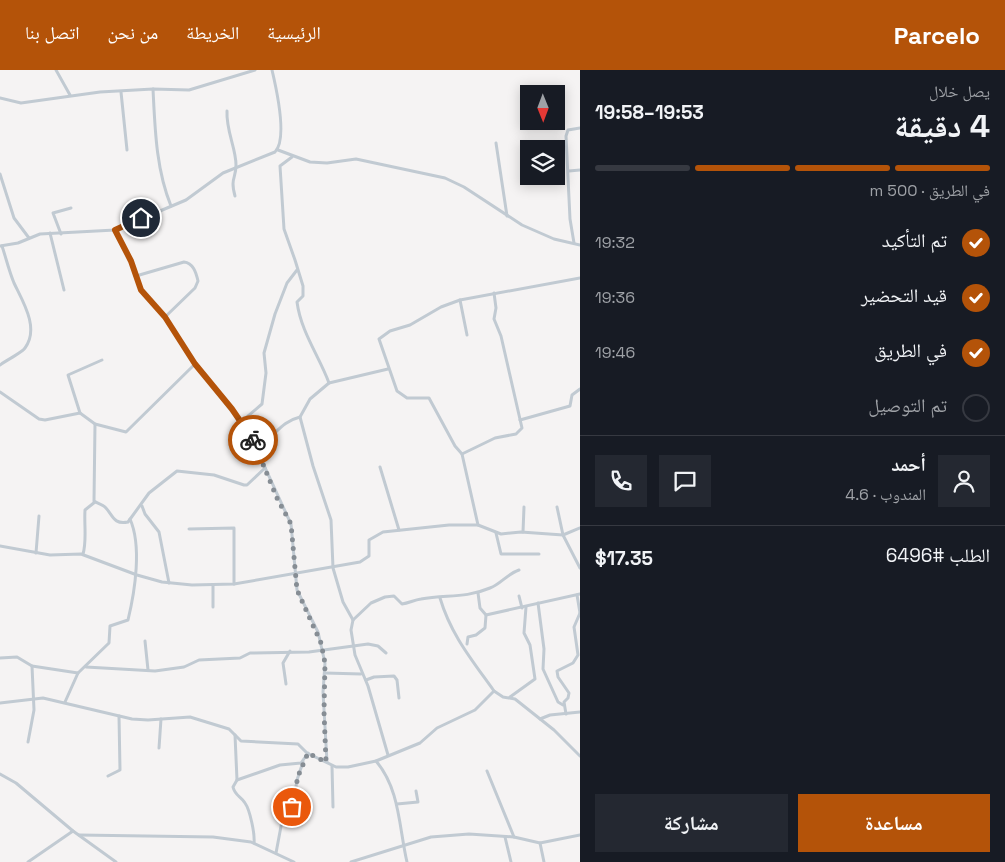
<!DOCTYPE html>
<html lang="ar">
<meta charset="utf-8">
<style>
:root{--surface:#171b24;--page:#242831;--text:#f1f3f6;--muted:#9ea1a6;--line:#363941;--accent:#b45309}
body{margin:0;font-family:"Space Grotesk","Noto Naskh Arabic",sans-serif;background:var(--page);color:var(--text);direction:rtl;height:100vh;display:flex;flex-direction:column;font-size:19px;white-space:nowrap}
*{box-sizing:border-box;margin:0}
p{font-size:16px;color:var(--muted)}
.icon{flex:none;width:28px;height:28px;fill:none;stroke:currentColor;stroke-width:2;stroke-linecap:round;stroke-linejoin:round}
.map{position:relative;flex:1;overflow:hidden;direction:ltr}
.panel{display:flex;flex-direction:column;background:var(--surface);width:425px}
.panel>*{flex:none}
.needle{width:32px;rotate:179deg}
.tools{position:absolute;left:520px;top:15px;display:grid;gap:10px}
.tools a{display:grid;place-items:center;width:45px;height:45px;border-radius:0px;background:var(--surface);box-shadow:0 2px 12px #0003;font-size:25px}
.pin{position:absolute;display:grid;place-items:center;width:42px;height:42px;color:#fff;margin:-21px;border:2px solid #fff;border-radius:50%;box-shadow:0 1px 5px #0007}
.courier{position:absolute;display:grid;place-items:center;width:50px;height:50px;margin:-25px;border:4px solid #b45309;border-radius:50%;background:#fff;color:#222;box-shadow:0 1px 6px #0007}
.head em{font-style:normal;font-weight:800}
.head div{display:flex;flex-direction:column-reverse}
.head{display:flex;align-items:center;justify-content:space-between;height:85px;padding:0 15px}
h1{font-size:32px;font-weight:800;line-height:38px}
.bar{display:grid;grid-template-columns:repeat(4,1fr);gap:8px 5px;align-content:center;height:60px;padding:0 15px}
.bar i{height:6px;border-radius:4px;background:var(--line)}
.bar .on{background:var(--accent)}
.bar p{grid-column:span 4}
.line{display:flex;align-items:center;gap:12px;padding:0 15px;border-top:1px solid var(--line)}
.line div{flex:1}
.round{display:grid;place-items:center;flex:none;width:52px;height:52px;border-radius:0px;background:var(--page)}
ol{padding:0 15px;list-style:none}
li{display:flex;align-items:center;gap:15px;height:55px}
li p{margin-inline-start:auto}
li .icon{padding:5px;border-radius:50%;background:var(--accent);color:#fff;stroke-width:4}
li:last-child{color:var(--muted)}
li i{width:28px;height:28px;border:2px solid var(--line);border-radius:50%}
.button{display:flex;gap:10px;margin-top:auto;padding:10px 15px}
.button a{flex:1;height:58px;border-radius:0px;background:var(--accent);color:#fff;font-size:20px;font-weight:800;line-height:58px;text-align:center}
.button a+a{background:var(--page);color:var(--text)}
header{display:flex;align-items:center;gap:30px;box-sizing:border-box;height:70px;padding:0 25px;background:var(--accent);color:#fff}
header strong{font-size:24px}
nav{display:flex;gap:28px;margin-inline-start:auto;font-size:18px}
main{display:flex;flex:1;min-height:0}
.map>svg:first-child{display:block}
</style>
<header>
<strong>Parcelo</strong>
<nav><a>الرئيسية</a><a>الخريطة</a><a>من نحن</a><a>اتصل بنا</a></nav>
</header>
<main>
<section class="panel">
<div class="head"><div><h1>4 دقيقة</h1><p>يصل خلال</p></div><em>19:53–19:58</em></div>
<div class="bar"><i class="on"></i><i class="on"></i><i class="on"></i><i></i><p>في الطريق · 500 m</p></div>
<ol>
<li><svg class="icon" aria-label="check" viewBox="0 0 24 24"><path d="M5 12l5 5 9-10"/></svg>تم التأكيد<p>19:32</p></li>
<li><svg class="icon" aria-label="check" viewBox="0 0 24 24"><path d="M5 12l5 5 9-10"/></svg>قيد التحضير<p>19:36</p></li>
<li><svg class="icon" aria-label="check" viewBox="0 0 24 24"><path d="M5 12l5 5 9-10"/></svg>في الطريق<p>19:46</p></li>
<li><i></i>تم التوصيل</li>
</ol>
<div class="line" style="height:90px"><a class="round"><svg class="icon" aria-label="person" viewBox="0 0 24 24"><circle cx="12" cy="8" r="4"/><path d="M4 21q1-7 8-7t8 7"/></svg></a><div><b>أحمد</b><p>المندوب · 4.6</p></div><a class="round"><svg class="icon" aria-label="chat" viewBox="0 0 24 24"><path d="M4 5h16v11H9l-5 4z"/></svg></a><a class="round"><svg class="icon" aria-label="phone" viewBox="0 0 24 24"><path d="M5 4h4l2 5-3 2q2 4 5 5l2-3 5 2v4C11 20 4 13 5 4z"/></svg></a></div>
<div class="line" style="height:65px"><div>الطلب #6496</div><b>$17.35</b></div>
<div class="button"><a>مساعدة</a><a>مشاركة</a></div>
</section>
<div class="map">
<svg width="580" height="792" viewBox="0 0 580 792">
<rect width="100%" height="100%" fill="#f5f3f3"/>
<g fill="none" stroke-linecap="round" stroke-linejoin="round">
<g stroke="#c1cad2" stroke-width="3">
<path d="M 56,0 L 70,25"/>
<path d="M 153,19 C 155,59 156,99 171,136"/>
<path d="M 121,22 L 127,80"/>
<path d="M 0,28 L 21,33 L 100,22 L 153,19 L 189,20 L 255,0"/>
<path d="M 227,41 C 226,61 236,78 236,95 C 236,109 230,108 235,126"/>
<path d="M 496,73 L 507,146"/>
<path d="M 278,80 L 310,92 L 327,93 L 356,89 L 445,108 L 464,117 L 522,155 L 554,169 L 580,175"/>
<path d="M 292,87 L 280,96 L 284,159 L 295,190 L 303,216 L 303,226 L 297,232 C 301,262 319,286 329,313"/>
<path d="M 569,101 L 580,100"/>
<path d="M 0,104 L 14,148 L 29,168"/>
<path d="M 115,160 L 131,191 L 141,220 L 165,247 L 195,294 L 250,365 L 291,454 L 297,520 L 318,562 L 325,593 L 323,622 L 327,692"/>
<path d="M 50,163 L 64,220"/>
<path d="M 61,164 L 53,143 L 71,138"/>
<path d="M 574,173 L 570,149 L 566,66 L 568,60 L 580,58"/>
<path d="M 0,176 L 18,173 L 40,164 L 115,160 L 186,130 L 223,103 L 275,82 C 288,69 276,17 272,0"/>
<path d="M 136,206 L 184,192 C 193,193 196,202 198,211 L 195,218 L 165,247"/>
<path d="M 460,230 L 467,265"/>
<path d="M 0,295 C 5,291 23,282 25,278 C 40,258 22,230 14,213 C 9,201 6,188 2,176"/>
<path d="M 0,322 L 39,349 L 45,350 L 80,343 L 95,354 L 126,362 L 195,294"/>
<path d="M 80,343 L 68,305 L 102,290"/>
<path d="M 300,347 L 313,396 L 331,450 L 333,498 L 343,532 L 353,550"/>
<path d="M 520,350 L 570,336 L 572,325 L 580,319"/>
<path d="M 241,352 L 262,334 L 266,303 L 264,283 L 275,244 L 287,213 L 297,200"/>
<path d="M 95,354 L 94,431 C 98,434 102,434 105,437 C 113,445 113,455 128,452 L 149,423 L 177,401 L 214,405 L 244,415 L 247,415 L 265,398"/>
<path d="M 257,377 C 275,367 280,352 300,347 L 310,329 L 329,313 L 388,299"/>
<path d="M 462,384 L 495,368 L 516,364 L 522,358 L 501,266 L 494,249 L 496,238 L 494,223"/>
<path d="M 380,397 L 399,460"/>
<path d="M 142,436 L 145,444 L 159,462 L 169,513"/>
<path d="M 557,437 L 563,465 L 580,498"/>
<path d="M 478,455 L 462,384 L 455,376 L 429,328 L 407,328 L 397,321 L 379,269 L 390,261 L 410,255 L 441,237 L 460,230 L 580,208"/>
<path d="M 189,459 L 234,458 L 234,514"/>
<path d="M 523,462 L 524,437"/>
<path d="M 496,463 L 501,484 L 539,484"/>
<path d="M 0,476 L 50,485 L 81,484 L 137,505 L 162,512 L 192,515 L 234,514 L 360,492 L 369,486 L 369,470 L 383,462 L 449,455 L 478,455 L 501,464 L 521,462 L 563,465 L 580,458"/>
<path d="M 36,483 L 39,446"/>
<path d="M 83,484 C 87,471 84,455 85,440 L 95,432"/>
<path d="M 213,516 L 213,537"/>
<path d="M 478,523 L 480,538 L 486,545 L 580,524"/>
<path d="M 577,525 L 580,543"/>
<path d="M 519,526 L 522,538"/>
<path d="M 538,533 L 544,579 L 543,599 L 558,632 L 563,635"/>
<path d="M 145,571 L 148,600"/>
<path d="M 467,574 L 468,567 L 476,565 L 485,558 L 486,545"/>
<path d="M 0,588 L 17,587 L 32,596 L 78,603"/>
<path d="M 86,597 L 155,601 L 184,597 L 199,590 L 240,588 L 250,583 L 309,582 L 368,574 L 378,576 L 386,583"/>
<path d="M 325,603 L 361,604"/>
<path d="M 366,610 L 374,607 L 394,606 L 397,610 L 399,628"/>
<path d="M 286,614 L 283,593 L 290,581"/>
<path d="M 494,621 L 503,627 L 515,629 L 554,660 L 580,686"/>
<path d="M 510,627 L 535,609 L 530,575 L 524,563 L 526,537"/>
<path d="M 65,632 L 78,603 L 109,573 L 110,556 L 128,550 C 135,521 142,476 130,449"/>
<path d="M 0,633 L 43,628 L 132,649 L 148,650 L 190,647 L 229,659 L 241,671 L 298,674 L 307,683 L 336,697 L 348,697 L 376,691 L 420,673 L 437,658 L 475,640 L 494,621 C 472,590 451,565 440,528"/>
<path d="M 566,644 L 564,632 L 568,628 L 569,623 L 558,607 L 557,601 L 573,593 L 578,585 L 574,557 L 580,543"/>
<path d="M 540,649 L 550,645 L 580,642"/>
<path d="M 235,665 L 237,710 L 233,717 C 235,726 241,726 245,733 C 250,740 255,764 254,773"/>
<path d="M 28,672 L 34,640 L 32,596"/>
<path d="M 159,678 L 161,649"/>
<path d="M 388,685 L 368,616 L 355,585 L 351,560 L 353,550 L 371,533 L 385,527 L 394,526 L 402,534 C 409,533 414,530 421,529 C 445,524 464,529 490,518 C 501,514 507,504 519,500"/>
<path d="M 376,691 C 400,719 399,758 407,792"/>
<path d="M 332,696 L 333,737"/>
<path d="M 487,701 L 514,767"/>
<path d="M 0,704 L 16,713 L 73,761 L 116,792"/>
<path d="M 108,706 L 120,700 L 119,646"/>
<path d="M 237,710 L 280,695 L 301,693 L 308,683"/>
<path d="M 397,734 L 418,732 L 416,721"/>
<path d="M 79,765 L 213,767 L 251,772 L 294,792"/>
<path d="M 505,767 L 511,792"/>
<path d="M 540,773 L 544,792"/>
<path d="M 276,783 L 282,751 L 293,735 L 297,710 L 303,692"/>
<path d="M 28,792 L 73,761"/>
<path d="M 351,792 L 431,767 L 469,764 L 514,767 L 540,773 L 580,765"/>
</g>
</g>
<g fill="none" stroke-linecap="round" stroke-linejoin="round">
<path stroke="#868d94" stroke-width="5" stroke-dasharray="0 9" d="M 253,370 L 277,428 L 291,454 L 297,520 L 321,573 L 325,593 L 324,642 L 326,692 L 308,683 L 298,706 L 292,737"/>
<path stroke="#b45309" stroke-width="6" d="M 141,148 L 115,160 L 131,191 L 141,220 L 165,247 L 195,294 L 232,339 L 253,370"/>
</g>
</svg>
<div class="tools">
<a><svg class="needle" viewBox="-14 -14 28 28"><path d="M0-13l5 13h-10z" fill="#e53935"/><path d="M0 13l5-13h-10z" fill="#9ea1a6"/></svg></a>
<a><svg class="icon" aria-label="layers" viewBox="0 0 24 24"><path d="M12 4l9 5-9 5-9-5zM3 14l9 5 9-5"/></svg></a>
</div>
<div class="pin" style="left:292px;top:737px;background:#ea580c"><svg class="icon" aria-label="bag" viewBox="0 0 24 24"><path d="M5 8h14l-1 12H6zM9 8a3 3 0 0 1 6 0"/></svg></div>
<div class="pin" style="left:141px;top:148px;background:#1f2937"><svg class="icon" aria-label="home" viewBox="0 0 24 24"><path d="M3 11l9-7 9 7M6 9v11h12V9"/></svg></div>
<div class="courier" style="left:253px;top:370px"><svg class="icon" aria-label="bike" viewBox="0 0 24 24"><circle cx="6" cy="16" r="4"/><circle cx="18" cy="16" r="4"/><path d="M6 16l4-8h5l3 8M10 8l3 8H6M13 5h3"/></svg></div>
</div>
</main>
